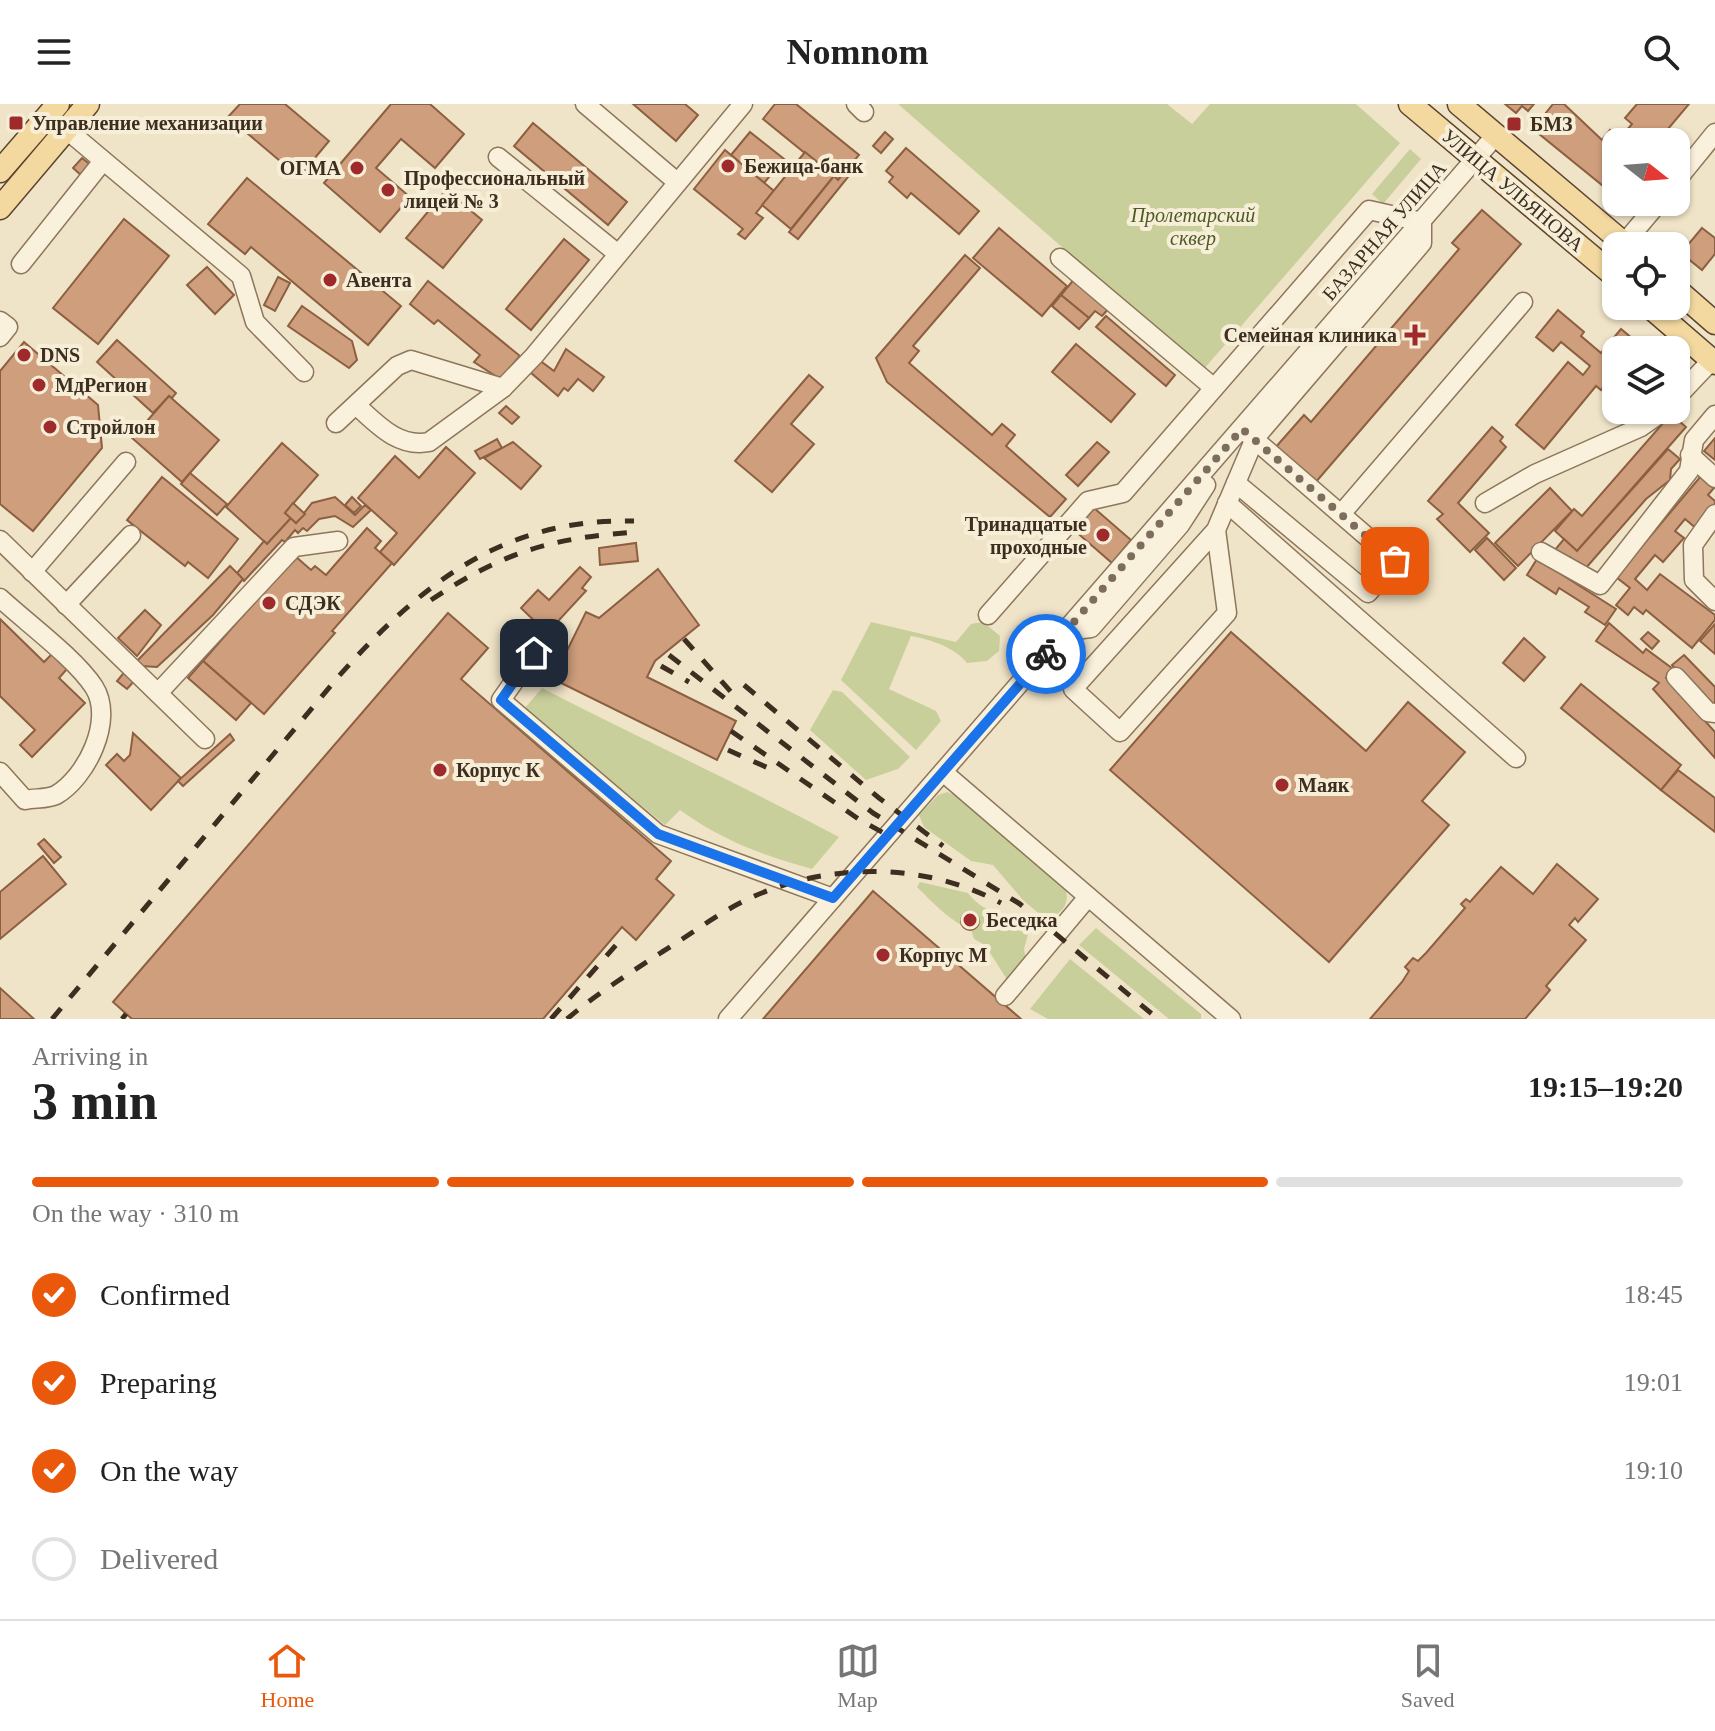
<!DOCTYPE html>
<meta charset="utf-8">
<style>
:root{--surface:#fff;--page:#f2f2f2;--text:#222;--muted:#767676;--line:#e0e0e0;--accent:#ea580c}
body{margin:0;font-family:Georgia,serif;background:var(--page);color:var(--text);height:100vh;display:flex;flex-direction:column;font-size:30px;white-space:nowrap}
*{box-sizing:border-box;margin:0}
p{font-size:26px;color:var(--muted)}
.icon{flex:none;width:44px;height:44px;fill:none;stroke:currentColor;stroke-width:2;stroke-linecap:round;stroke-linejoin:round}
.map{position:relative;height:915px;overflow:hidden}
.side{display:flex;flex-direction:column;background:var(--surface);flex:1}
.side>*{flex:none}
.needle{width:52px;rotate:107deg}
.tools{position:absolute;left:1602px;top:24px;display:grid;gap:16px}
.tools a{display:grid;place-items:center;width:88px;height:88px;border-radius:16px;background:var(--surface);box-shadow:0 2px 6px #0004;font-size:40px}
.pin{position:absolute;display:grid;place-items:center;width:68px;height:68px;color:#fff;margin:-34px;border-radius:16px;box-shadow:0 4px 12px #0006}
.courier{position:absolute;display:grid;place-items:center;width:80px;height:80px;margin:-40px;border:6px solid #1a73e8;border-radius:50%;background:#fff;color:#222;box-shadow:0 2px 10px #0007}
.headline em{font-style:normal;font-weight:700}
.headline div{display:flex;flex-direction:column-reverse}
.headline{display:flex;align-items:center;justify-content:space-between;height:136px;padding:0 32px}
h1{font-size:52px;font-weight:700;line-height:60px}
.bar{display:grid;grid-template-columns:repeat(4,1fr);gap:12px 8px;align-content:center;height:96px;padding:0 32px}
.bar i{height:10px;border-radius:6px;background:var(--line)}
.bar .on{background:var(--accent)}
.bar p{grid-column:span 4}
ol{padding:0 32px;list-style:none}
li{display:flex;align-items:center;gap:24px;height:88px}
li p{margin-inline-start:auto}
li .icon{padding:8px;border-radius:50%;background:var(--accent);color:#fff;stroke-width:4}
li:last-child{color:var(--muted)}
li i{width:44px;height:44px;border:4px solid var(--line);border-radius:50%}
header{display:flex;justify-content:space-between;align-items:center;height:104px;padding:0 32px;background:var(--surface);font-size:36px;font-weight:700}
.menu{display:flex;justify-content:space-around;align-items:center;height:112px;border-top:2px solid var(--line);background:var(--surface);font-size:22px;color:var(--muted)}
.menu a{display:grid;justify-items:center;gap:4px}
.menu .on{color:var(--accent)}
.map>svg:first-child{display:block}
</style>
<header><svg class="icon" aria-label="menu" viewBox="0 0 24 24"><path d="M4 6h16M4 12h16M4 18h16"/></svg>Nomnom<svg class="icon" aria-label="search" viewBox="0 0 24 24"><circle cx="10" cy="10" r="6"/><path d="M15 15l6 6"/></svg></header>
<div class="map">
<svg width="1715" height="915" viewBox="0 0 1715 915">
<rect width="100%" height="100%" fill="#f0e4c8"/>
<g fill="#c9cf9b">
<path d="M 898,0 L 1167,0 L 1192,20 L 1210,0 L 1356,0 L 1400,39 L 1203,266 Z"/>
<path d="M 1410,45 L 1421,55 L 1383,100 L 1372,90 Z"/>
<path d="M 871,518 L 956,538 L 971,520 L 983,518 L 1000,532 L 999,547 L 987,557 L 967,559 C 956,544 930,535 911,532 L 889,585 L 936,607 L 941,617 L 916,646 L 841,576 Z"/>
<path d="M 542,584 C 641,635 742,681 839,733 L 812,765 C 764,752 721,736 680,706 L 665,721 L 524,605 Z"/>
<path d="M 833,586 L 842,588 L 910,653 L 898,665 L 866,676 L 810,626 Z"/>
<path d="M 947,688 L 961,693 L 1063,780 C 1071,795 1066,807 1050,814 L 1037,808 L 1023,796 L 993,761 L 971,757 L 924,723 L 919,711 L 938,691 Z"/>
<path d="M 920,778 L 968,789 C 986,812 1007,809 1029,827 L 1024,845 L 1026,857 L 1008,877 L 985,841 L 974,835 L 971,826 C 950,817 933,799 917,783 Z"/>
<path d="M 1096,824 L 1201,910 L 1201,915 L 1169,915 L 1079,841 Z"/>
<path d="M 1070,855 L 1144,915 L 1048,915 L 1030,905 Z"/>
</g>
<g fill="#cf9f7d" stroke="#8d5f41" stroke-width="2">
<path d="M 240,0 L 285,0 L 329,37 L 299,73 L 228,13 Z"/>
<path d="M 391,0 L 430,0 L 464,30 L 435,64 L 401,35 L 376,64 L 410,93 L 380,128 L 324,79 Z"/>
<path d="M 633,0 L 685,0 L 698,11 L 676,37 Z"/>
<path d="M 775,0 L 796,0 L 859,51 L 838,76 L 763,15 Z"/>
<path d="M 1505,0 L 1534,0 L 1528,7 L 1522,2 L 1516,9 Z"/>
<path d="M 1553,0 L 1564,0 L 1602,36 L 1610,26 L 1624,38 L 1616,38 L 1616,86 L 1613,90 L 1533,25 Z"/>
<path d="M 1637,0 L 1689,0 L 1657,38 L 1648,34 L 1640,38 L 1626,27 L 1632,20 L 1625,14 Z"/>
<path d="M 533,19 L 627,98 L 608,121 L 514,42 Z"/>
<path d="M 750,28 L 784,55 L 764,79 L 731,51 Z"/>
<path d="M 885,28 L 893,35 L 881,49 L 873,42 Z"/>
<path d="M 906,44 L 979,107 L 959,130 L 911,89 L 907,94 L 889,78 L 893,73 L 886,67 Z"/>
<path d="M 725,46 L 774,87 L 756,109 L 763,114 L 745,135 L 738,130 L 743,125 L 694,85 Z"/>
<path d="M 805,48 L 834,72 L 791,125 L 762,101 Z"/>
<path d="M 82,54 L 92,62 L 83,73 L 73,64 Z"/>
<path d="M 843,70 L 848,73 L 798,135 L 789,128 L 834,72 L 838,76 Z"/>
<path d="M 247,74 L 401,202 L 368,241 L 251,143 L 245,150 L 208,120 Z"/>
<path d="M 446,86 L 482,116 L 443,164 L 406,134 Z"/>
<path d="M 1482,106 L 1521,140 L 1315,379 L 1275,344 L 1304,311 L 1311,318 L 1459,145 L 1452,139 Z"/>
<path d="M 124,115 L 169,152 L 98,240 L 53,204 Z"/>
<path d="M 999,124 L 1067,182 L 1042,212 L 973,154 Z"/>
<path d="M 1702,124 L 1715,134 L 1715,150 L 1702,166 L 1681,149 Z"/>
<path d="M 564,135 L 589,156 L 531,226 L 506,205 Z"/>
<path d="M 965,151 L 980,164 L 913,242 L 919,247 L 909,259 L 992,331 L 1002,320 L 1015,331 L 1006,342 L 1066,395 L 1050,413 L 887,278 L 876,254 Z"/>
<path d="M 207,163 L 234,191 L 215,210 L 187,181 Z"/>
<path d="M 278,173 L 290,179 L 275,207 L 264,201 Z"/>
<path d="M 1076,173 L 1111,202 L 1102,212 L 1095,207 L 1089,214 L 1061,191 Z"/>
<path d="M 428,177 L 520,252 L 500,275 L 474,258 L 480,251 L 438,216 L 434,220 L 410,200 Z"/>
<path d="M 1061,191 L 1089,214 L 1079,225 L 1052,202 Z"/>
<path d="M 302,202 L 352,237 L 357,256 L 349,264 L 288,222 Z"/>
<path d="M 1558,206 L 1584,228 L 1581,232 L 1601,249 L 1621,225 L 1646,246 L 1616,246 L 1616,268 L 1601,286 L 1596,282 L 1544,345 L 1516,321 L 1568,258 L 1583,271 L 1590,262 L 1561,238 L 1553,247 L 1536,233 Z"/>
<path d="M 1106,212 L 1175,271 L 1166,282 L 1096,223 Z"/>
<path d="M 117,236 L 176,289 L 172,294 L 169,292 L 153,309 L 97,258 Z"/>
<path d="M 24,238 L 98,301 L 102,344 L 33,427 L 0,400 L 0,267 Z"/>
<path d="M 1076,240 L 1135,290 L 1111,318 L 1052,268 Z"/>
<path d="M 566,245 L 604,273 L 593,287 L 578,275 L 568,287 L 564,284 L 558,292 L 530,268 L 539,256 L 554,267 Z"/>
<path d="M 809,271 L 823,283 L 791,320 L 814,340 L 772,388 L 735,357 Z"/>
<path d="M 169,292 L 219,336 L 182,378 L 132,334 Z"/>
<path d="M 506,302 L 519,313 L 512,320 L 499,309 Z"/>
<path d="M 1671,310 L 1686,323 L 1577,447 L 1555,427 L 1574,405 L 1582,412 Z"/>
<path d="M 1492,323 L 1503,333 L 1500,337 L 1506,343 L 1458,399 L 1489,429 L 1470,448 L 1437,415 L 1443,410 L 1428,397 Z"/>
<path d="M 1715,334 L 1715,356 L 1704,347 Z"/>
<path d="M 497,335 L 502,344 L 480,355 L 475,347 Z"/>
<path d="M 513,338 L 541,362 L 521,385 L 484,354 Z"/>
<path d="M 1097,338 L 1109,348 L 1078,382 L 1066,371 Z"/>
<path d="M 282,339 L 318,371 L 285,409 L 291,414 L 267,440 L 226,403 Z"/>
<path d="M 446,343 L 475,369 L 394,461 L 380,448 L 397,429 L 358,394 L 395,352 L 419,374 Z"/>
<path d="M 1668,345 L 1680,355 L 1671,365 L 1670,376 L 1646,395 L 1585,465 L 1570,453 L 1566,457 L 1554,447 L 1564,435 L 1577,447 Z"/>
<path d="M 190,369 L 227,400 L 217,411 L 181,380 Z"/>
<path d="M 1701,372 L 1714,384 L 1708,391 L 1715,397 L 1715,403 L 1697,425 L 1685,415 L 1675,427 L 1684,434 L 1663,458 L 1655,451 L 1635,475 L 1647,486 L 1660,470 L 1715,511 L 1715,516 L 1692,544 L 1646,506 L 1643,510 L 1634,503 L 1628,511 L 1616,501 L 1630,484 L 1616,473 Z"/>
<path d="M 162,373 L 238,435 L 208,474 L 188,458 L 185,462 L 127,416 Z"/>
<path d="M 1550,384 L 1572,407 L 1518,462 L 1495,439 Z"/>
<path d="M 335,393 L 355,411 L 365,401 L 371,406 L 353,423 L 335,412 L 319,415 L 307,427 L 303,424 L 298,429 L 295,426 L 285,438 L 282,436 L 244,477 L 237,469 L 264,437 L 267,440 L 291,414 L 296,419 L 312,399 Z"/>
<path d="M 352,393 L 361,402 L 354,409 L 345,401 Z"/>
<path d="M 293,399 L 305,410 L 296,419 L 285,409 Z"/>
<path d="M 1094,404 L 1131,436 L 1112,459 L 1075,427 Z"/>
<path d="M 367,424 L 381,437 L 375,444 L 394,461 L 392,459 L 332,527 L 335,529 L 264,610 L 203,557 L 295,452 L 311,466 L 315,462 L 326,471 Z"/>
<path d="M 1487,434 L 1516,464 L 1504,476 L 1475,446 Z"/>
<path d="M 636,439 L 638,457 L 600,461 L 599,444 Z"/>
<path d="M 1537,455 L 1616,505 L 1605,521 L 1585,508 L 1589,503 L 1559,484 L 1556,490 L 1527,471 Z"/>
<path d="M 230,462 L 243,475 L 213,511 L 157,563 L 141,562 L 136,558 Z"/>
<path d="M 580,463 L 591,473 L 582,484 L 586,487 L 547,529 L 521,504 L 538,486 L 549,496 Z"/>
<path d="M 658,465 L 699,521 L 655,557 L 647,573 L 736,617 L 717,656 L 553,575 L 586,508 L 599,514 Z"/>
<path d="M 145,506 L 161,521 L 137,552 L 118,534 Z"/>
<path d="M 448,509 L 488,544 L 461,575 L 671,757 L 656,775 L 674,791 L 636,836 L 622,823 L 543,915 L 132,915 L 113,898 Z"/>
<path d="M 0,515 L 44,558 L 52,550 L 67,565 L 59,574 L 85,599 L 32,653 L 20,641 L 35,626 L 0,592 Z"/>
<path d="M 1609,519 L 1643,549 L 1646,545 L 1673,565 L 1666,574 L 1715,628 L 1715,654 L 1653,585 L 1659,579 L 1596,537 Z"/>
<path d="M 1715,520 L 1715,550 L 1700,537 Z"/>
<path d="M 1231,528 L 1366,647 L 1408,598 L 1465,648 L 1422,697 L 1449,721 L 1329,858 L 1110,666 Z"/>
<path d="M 1648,528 L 1659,537 L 1652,545 L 1641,535 Z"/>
<path d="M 1524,534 L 1545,553 L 1524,577 L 1503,559 Z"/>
<path d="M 1684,551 L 1715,583 L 1715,598 L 1711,602 L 1672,561 Z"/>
<path d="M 203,557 L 251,599 L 236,616 L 188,574 Z"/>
<path d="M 127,565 L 137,574 L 127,585 L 117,577 Z"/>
<path d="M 1581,580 L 1681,661 L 1661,686 L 1561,604 Z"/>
<path d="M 133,629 L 181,674 L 151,706 L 106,661 L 117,650 L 124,657 L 130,651 Z"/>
<path d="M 230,630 L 234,636 L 183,682 L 178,677 Z"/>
<path d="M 1678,666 L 1715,694 L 1715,728 L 1661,686 Z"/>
<path d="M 44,735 L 61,753 L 54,759 L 38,740 Z"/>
<path d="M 43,752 L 66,780 L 0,835 L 0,788 Z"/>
<path d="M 1557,760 L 1598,795 L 1578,818 L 1575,814 L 1569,821 L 1586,836 L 1546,882 L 1550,886 L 1525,915 L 1370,915 L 1402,878 L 1409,867 L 1405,863 L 1413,854 L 1418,857 L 1426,849 L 1465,804 L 1461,800 L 1466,795 L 1470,798 L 1501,763 L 1533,790 Z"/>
<path d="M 873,787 L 1021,915 L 763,915 Z"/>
<circle cx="970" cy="817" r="9"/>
<path d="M 0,884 L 34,915 L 0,915 Z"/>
</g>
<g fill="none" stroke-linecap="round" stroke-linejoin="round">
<defs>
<g id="minor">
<path d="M 585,0 L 677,78"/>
<path d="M 856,0 L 864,8"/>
<path d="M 67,26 L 241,172 L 255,218 L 304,268"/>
<path d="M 498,53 L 618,150"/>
<path d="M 1676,77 L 1715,29"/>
<path d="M 1622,142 L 1659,98"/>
<path d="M 1060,154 L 1214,284"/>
<path d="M 21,160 L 103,57"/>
<path d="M 0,217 L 8,223 L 0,233"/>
<path d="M 1676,294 L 1712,256"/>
<path d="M 356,301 C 377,320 398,344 429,338 L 503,284"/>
<path d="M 336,319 L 397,262 L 411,256 L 503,284 L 534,252 L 743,0"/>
<path d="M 1690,351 L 1715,374"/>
<path d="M 1236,379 L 1368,489 L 1395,457 L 1247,329"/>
<path d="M 1227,399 L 1516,654"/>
<path d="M 1485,399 L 1535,370 L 1641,323 L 1665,306"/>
<path d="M 1341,410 L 1523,198"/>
<path d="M 1715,410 L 1693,441 L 1694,476 L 1715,497"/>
<path d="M 0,436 L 205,635"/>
<path d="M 1541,448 L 1600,481 L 1689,367 L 1694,336 L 1715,311"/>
<path d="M 32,468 L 126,358"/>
<path d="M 0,494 C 27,519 75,554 94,583 C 115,616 86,674 56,691 C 48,695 35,694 25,696 L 0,668"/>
<path d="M 66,501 L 131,431"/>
<path d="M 988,511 L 1088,397 L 1123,389 L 1369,106 L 1422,118 L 1422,139 L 1255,334 L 1216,426 L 1227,509 L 1120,628 L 1073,585 L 1216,426"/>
<path d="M 1066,527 L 1091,524 L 1180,421 L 1206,381"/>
<path d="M 534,549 L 501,596 L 658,730 L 833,794"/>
<path d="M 1676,573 L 1708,608 L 1715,609"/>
<path d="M 158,589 L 294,443 L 338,437"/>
<path d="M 943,668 L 1231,915"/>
<path d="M 1005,892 L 1088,793"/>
<path d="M 728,915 L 1496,31"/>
</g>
<g id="major">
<path d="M 1410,0 L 1616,173"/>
<path d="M 1459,0 L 1627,142"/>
<path d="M 0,67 L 58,0"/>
<path d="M 0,104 L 88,0"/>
<path d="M 1676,185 L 1715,219"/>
<path d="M 1649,202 L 1715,259"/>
</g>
</defs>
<use href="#minor" stroke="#8d765c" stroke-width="21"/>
<use href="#major" stroke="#5b4430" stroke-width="25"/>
<use href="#minor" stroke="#faf1dc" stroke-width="18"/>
<use href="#major" stroke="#f3d9a0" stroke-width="22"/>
<g stroke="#3d2e20" stroke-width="5" stroke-dasharray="14 14" stroke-linecap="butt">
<path d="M 431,496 C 503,448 551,434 636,428"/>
<path d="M 684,535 L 732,589"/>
<path d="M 669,551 L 873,709 L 1020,800 L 1158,915"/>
<path d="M 661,562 L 689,578"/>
<path d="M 744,581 L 879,694 L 943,742"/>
<path d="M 731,627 L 860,716 L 891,733"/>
<path d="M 728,646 L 775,667"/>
<path d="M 52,915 L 338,573 C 421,480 503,414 634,417"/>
<path d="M 122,915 L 126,910"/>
<path d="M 551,915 L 624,832"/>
<path d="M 567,915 C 596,890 630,869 662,848 C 690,831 717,810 746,796 C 825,758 923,757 1001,799"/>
</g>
</g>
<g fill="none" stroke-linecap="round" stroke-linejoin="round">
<path stroke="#7c6e5b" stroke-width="8" stroke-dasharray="0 14.4" d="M 1046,550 L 1242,325 L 1395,457"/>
<path stroke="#1a73e8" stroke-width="10" d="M 534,549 L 501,596 L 658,730 L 833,794 L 1046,550"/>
</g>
<g fill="#9e2a2b" stroke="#f7eed8" stroke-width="3">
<rect x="8" y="11" width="16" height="16" rx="4"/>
<rect x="1506" y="12" width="16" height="16" rx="4"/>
<circle cx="728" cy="62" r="8"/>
<circle cx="357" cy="64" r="8"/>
<circle cx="388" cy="86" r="8"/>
<circle cx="330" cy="176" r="8"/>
<path d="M1411 219h8v8h8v8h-8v8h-8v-8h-8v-8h8z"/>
<circle cx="24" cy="251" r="8"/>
<circle cx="39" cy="281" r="8"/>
<circle cx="50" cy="323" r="8"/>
<circle cx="1103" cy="431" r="8"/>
<circle cx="269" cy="499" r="8"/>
<circle cx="440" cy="666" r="8"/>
<circle cx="1282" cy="681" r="8"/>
<circle cx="970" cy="816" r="8"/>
<circle cx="883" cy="851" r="8"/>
</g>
<g text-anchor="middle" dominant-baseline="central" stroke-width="8" stroke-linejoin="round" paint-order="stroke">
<g font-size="20" font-weight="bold" fill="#3d2e20" stroke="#f7eed8" text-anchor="start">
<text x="32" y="19">Управление механизации</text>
<text x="1530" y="20">БМЗ</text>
<text x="744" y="62">Бежица-банк</text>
<text x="341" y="64" text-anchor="end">ОГМА</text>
<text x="404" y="74">Профессиональный<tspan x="404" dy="23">лицей № 3</tspan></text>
<text x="346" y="176">Авента</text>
<text x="1397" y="231" text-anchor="end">Семейная клиника</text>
<text x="40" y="251">DNS</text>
<text x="55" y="281">МдРегион</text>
<text x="66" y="323">Стройлон</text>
<text x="1087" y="420" text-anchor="end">Тринадцатые<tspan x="1087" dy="23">проходные</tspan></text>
<text x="285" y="499">СДЭК</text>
<text x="456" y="666">Корпус К</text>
<text x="1298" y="681">Маяк</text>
<text x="986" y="816">Беседка</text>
<text x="899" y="851">Корпус М</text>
</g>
<g font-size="20" fill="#3d2e20" stroke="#f7eed8">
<text transform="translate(1513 86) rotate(40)">УЛИЦА УЛЬЯНОВА</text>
<text transform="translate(1384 127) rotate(-49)">БАЗАРНАЯ УЛИЦА</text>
</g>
<g font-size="20" font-style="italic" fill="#4d5a26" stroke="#f7eed8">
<text x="1193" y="111">Пролетарский<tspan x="1193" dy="23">сквер</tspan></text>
</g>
</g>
</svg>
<div class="tools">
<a><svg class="needle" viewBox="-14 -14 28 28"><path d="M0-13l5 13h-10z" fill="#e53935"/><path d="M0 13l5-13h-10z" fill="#767676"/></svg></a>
<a><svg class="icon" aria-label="locate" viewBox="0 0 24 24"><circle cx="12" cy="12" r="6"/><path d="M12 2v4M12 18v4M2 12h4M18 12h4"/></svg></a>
<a><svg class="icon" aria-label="layers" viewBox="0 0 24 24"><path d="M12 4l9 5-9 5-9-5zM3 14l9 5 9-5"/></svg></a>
</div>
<div class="pin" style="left:1395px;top:457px;background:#ea580c"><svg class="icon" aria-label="bag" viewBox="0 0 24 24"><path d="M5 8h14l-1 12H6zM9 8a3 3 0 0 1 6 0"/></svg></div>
<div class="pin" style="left:534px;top:549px;background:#1f2937"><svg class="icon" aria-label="home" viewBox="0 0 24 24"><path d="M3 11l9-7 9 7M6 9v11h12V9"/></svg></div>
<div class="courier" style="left:1046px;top:550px"><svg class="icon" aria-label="bike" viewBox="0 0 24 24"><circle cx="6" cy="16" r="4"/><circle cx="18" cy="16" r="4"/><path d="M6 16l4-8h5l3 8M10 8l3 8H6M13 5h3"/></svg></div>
</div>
<section class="side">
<div class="headline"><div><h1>3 min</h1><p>Arriving in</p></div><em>19:15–19:20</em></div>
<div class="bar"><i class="on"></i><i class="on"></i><i class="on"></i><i></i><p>On the way · 310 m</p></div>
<ol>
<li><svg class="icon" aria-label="check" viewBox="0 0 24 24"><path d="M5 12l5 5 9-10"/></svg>Confirmed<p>18:45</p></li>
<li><svg class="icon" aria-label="check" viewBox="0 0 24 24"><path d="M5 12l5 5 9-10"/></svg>Preparing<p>19:01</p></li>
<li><svg class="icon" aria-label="check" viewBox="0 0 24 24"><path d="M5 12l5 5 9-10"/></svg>On the way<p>19:10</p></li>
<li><i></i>Delivered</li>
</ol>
</section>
<nav class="menu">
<a class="on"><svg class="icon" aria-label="home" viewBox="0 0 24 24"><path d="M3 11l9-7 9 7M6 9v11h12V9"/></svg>Home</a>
<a><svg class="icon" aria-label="map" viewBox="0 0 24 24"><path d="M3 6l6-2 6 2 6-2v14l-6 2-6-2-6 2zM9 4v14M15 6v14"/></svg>Map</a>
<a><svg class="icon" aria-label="saved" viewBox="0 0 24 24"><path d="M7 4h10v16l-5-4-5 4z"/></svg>Saved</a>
</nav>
